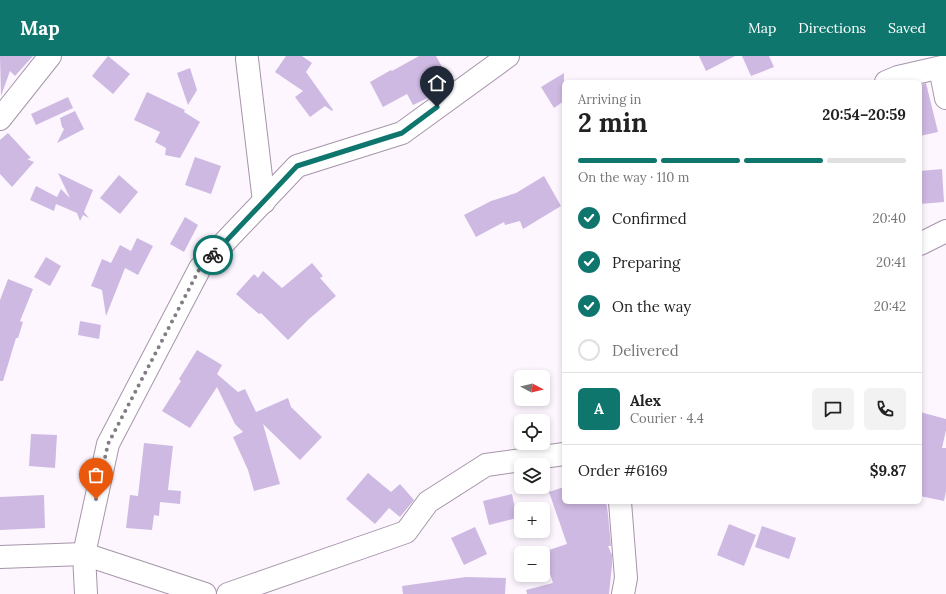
<!DOCTYPE html>
<meta charset="utf-8">
<style>
:root{--surface:#fff;--page:#f2f2f2;--text:#222;--muted:#767676;--line:#e0e0e0;--accent:#0f766e}
body{margin:0;font-family:Lora,serif;background:var(--page);color:var(--text);height:100vh;display:flex;flex-direction:column;font-size:15px;white-space:nowrap}
*{box-sizing:border-box;margin:0}
p{font-size:13px;color:var(--muted)}
.icon{flex:none;width:22px;height:22px;fill:none;stroke:currentColor;stroke-width:2;stroke-linecap:round;stroke-linejoin:round}
.map{position:relative;flex:1;overflow:hidden}
.side{position:absolute;left:562px;top:24px;width:360px;height:424px;display:flex;flex-direction:column;background:var(--surface);border-radius:6px;box-shadow:0 2px 6px #0003}
.side>*{flex:none}
.needle{width:26px;rotate:97deg}
.tools{position:absolute;left:514px;top:314px;display:grid;gap:8px}
.tools a{display:grid;place-items:center;width:36px;height:36px;border-radius:6px;background:var(--surface);box-shadow:0 2px 6px #0003;font-size:20px}
.pin{position:absolute;display:grid;place-items:center;width:34px;height:34px;color:#fff;margin:-41px -17px;border-radius:50% 50% 50% 0;rotate:-45deg;box-shadow:0 0 4px #0007}
.pin .icon{rotate:45deg}
.courier{position:absolute;display:grid;place-items:center;width:40px;height:40px;margin:-20px;border:3px solid #0f766e;border-radius:50%;background:#fff;color:#222;box-shadow:0 1px 5px #0007}
.overview em{font-style:normal;font-weight:800}
.overview div{display:flex;flex-direction:column-reverse}
.overview{display:flex;align-items:center;justify-content:space-between;height:68px;padding:0 16px}
h1{font-size:26px;font-weight:800;line-height:30px}
.bar{display:grid;grid-template-columns:repeat(4,1fr);gap:6px 4px;align-content:center;height:48px;padding:0 16px}
.bar i{height:5px;border-radius:3px;background:var(--line)}
.bar .selected{background:var(--accent)}
.bar p{grid-column:span 4}
.line{display:flex;align-items:center;gap:10px;padding:0 16px;border-top:1px solid var(--line)}
.line div{flex:1}
.round{display:grid;place-items:center;flex:none;width:42px;height:42px;border-radius:6px;background:var(--page)}
ol{padding:0 16px;list-style:none}
li{display:flex;align-items:center;gap:12px;height:44px}
li p{margin-inline-start:auto}
li .icon{padding:4px;border-radius:50%;background:var(--accent);color:#fff;stroke-width:4}
li:last-child{color:var(--muted)}
li i{width:22px;height:22px;border:2px solid var(--line);border-radius:50%}
header{display:flex;align-items:center;gap:24px;box-sizing:border-box;height:56px;padding:0 20px;background:var(--accent);color:#fff}
header strong{font-size:19px}
nav{display:flex;gap:22px;margin-inline-start:auto;font-size:14px}
.map>svg:first-child{display:block}
</style>
<header>
<strong>Map</strong>
<nav><a>Map</a><a>Directions</a><a>Saved</a></nav>
</header>
<div class="map">
<svg width="946" height="538" viewBox="0 0 946 538">
<rect width="100%" height="100%" fill="#fdf6ff"/>
<g fill="#ceb9e2">
<path d="M 0,0 L 33,0 L 15,20 L 10,15 L 1,40 Z"/>
<path d="M 108,0 L 130,18 L 113,38 L 92,20 Z"/>
<path d="M 286,0 L 302,0 L 312,7 L 306,16 L 333,54 L 332,55 L 325,50 L 310,61 L 295,41 L 303,35 L 275,16 Z"/>
<path d="M 419,0 L 436,0 L 446,18 L 427,28 L 432,40 L 413,49 L 407,38 L 383,51 L 370,26 L 391,14 L 392,15 Z"/>
<path d="M 699,0 L 735,0 L 706,15 Z"/>
<path d="M 742,0 L 769,0 L 774,11 L 751,20 Z"/>
<path d="M 190,12 L 197,34 L 188,49 L 177,17 Z"/>
<path d="M 564,17 L 564,45 L 554,52 L 541,31 Z"/>
<path d="M 926,27 L 938,76 L 920,80 L 920,29 Z"/>
<path d="M 147,36 L 185,54 L 184,56 L 200,66 L 180,102 L 165,99 L 166,92 L 155,86 L 160,76 L 134,64 Z"/>
<path d="M 68,41 L 73,52 L 36,69 L 31,58 Z"/>
<path d="M 75,55 L 84,73 L 57,87 L 64,73 L 62,71 L 60,62 Z"/>
<path d="M 8,77 L 31,102 L 27,103 L 34,106 L 12,131 L 0,118 L 0,84 Z"/>
<path d="M 195,101 L 221,110 L 211,138 L 185,129 Z"/>
<path d="M 942,113 L 944,146 L 920,148 L 920,115 Z"/>
<path d="M 58,117 L 93,134 L 84,156 L 89,162 L 83,159 L 80,165 L 77,157 L 56,148 L 54,155 L 30,144 L 36,130 L 57,141 L 61,133 L 70,142 Z"/>
<path d="M 119,119 L 138,136 L 120,158 L 100,142 Z"/>
<path d="M 544,120 L 561,150 L 523,173 L 520,165 L 505,169 L 504,166 L 476,181 L 464,159 L 491,145 L 516,137 Z"/>
<path d="M 185,161 L 198,169 L 184,196 L 170,188 Z"/>
<path d="M 137,182 L 153,190 L 138,219 L 125,212 L 106,260 L 102,234 L 91,230 L 102,203 L 111,207 L 120,189 L 131,195 Z"/>
<path d="M 46,201 L 61,210 L 50,230 L 34,221 Z"/>
<path d="M 312,207 L 323,220 L 320,222 L 336,240 L 309,263 L 288,284 L 261,257 L 259,258 L 236,238 L 254,218 L 258,222 L 263,215 L 282,232 Z"/>
<path d="M 8,223 L 33,233 L 20,265 L 23,266 L 18,282 L 16,282 L 3,325 L 0,325 L 0,244 Z"/>
<path d="M 80,265 L 101,269 L 99,283 L 78,279 Z"/>
<path d="M 197,294 L 222,309 L 217,318 L 238,336 L 245,333 L 256,356 L 288,342 L 291,351 L 322,381 L 300,404 L 263,368 L 280,428 L 254,435 L 248,414 L 233,381 L 243,376 L 235,368 L 217,331 L 190,372 L 162,355 L 181,325 L 179,323 Z"/>
<path d="M 920,356 L 946,363 L 946,374 L 942,392 L 946,392 L 946,435 L 944,445 L 920,440 Z"/>
<path d="M 31,378 L 57,379 L 55,412 L 29,410 Z"/>
<path d="M 144,387 L 173,390 L 168,434 L 181,435 L 180,448 L 160,446 L 159,460 L 154,459 L 152,474 L 126,472 L 130,439 L 138,440 Z"/>
<path d="M 368,417 L 391,436 L 400,428 L 414,444 L 400,461 L 389,452 L 375,468 L 346,443 Z"/>
<path d="M 564,431 L 564,446 L 606,446 L 608,458 L 611,490 L 608,490 L 612,499 L 612,509 L 609,538 L 527,538 L 526,534 L 553,527 L 543,496 L 567,488 L 549,436 Z"/>
<path d="M 512,438 L 517,462 L 489,469 L 483,445 Z"/>
<path d="M 44,439 L 45,472 L 0,474 L 0,441 Z"/>
<path d="M 729,468 L 756,479 L 744,510 L 717,499 Z"/>
<path d="M 762,470 L 796,482 L 789,503 L 755,491 Z"/>
<path d="M 475,471 L 487,498 L 464,509 L 451,482 Z"/>
<path d="M 466,521 L 506,522 L 505,538 L 403,538 L 402,530 Z"/>
</g>
<g fill="none" stroke-linecap="round" stroke-linejoin="round">
<defs>
<g id="minor">
<path d="M 247,3 L 264,146"/>
<path d="M 940,12 L 946,42"/>
<path d="M 886,26 L 898,21 L 946,10"/>
<path d="M 0,63 L 50,0"/>
<path d="M 920,188 L 946,175"/>
<path d="M 620,446 L 626,522 L 623,538"/>
<path d="M 0,501 L 84,498 L 205,538"/>
<path d="M 86,538 L 84,498 L 108,388 L 200,212 L 297,110 L 402,77 L 508,0"/>
<path d="M 228,538 L 406,476 L 428,446 L 486,409 L 564,398"/>
</g>
</defs>
<use href="#minor" stroke="#a695aa" stroke-width="24"/>
<use href="#minor" stroke="#fff" stroke-width="22"/>
</g>
<g fill="none" stroke-linecap="round" stroke-linejoin="round">
<path stroke="#837c85" stroke-width="4" stroke-dasharray="0 7.2" d="M 96,443 L 108,388 L 200,212 L 213,199"/>
<path stroke="#0f766e" stroke-width="5" d="M 213,199 L 297,110 L 402,77 L 437,51"/>
</g>
</svg>
<div class="tools">
<a><svg class="needle" viewBox="-14 -14 28 28"><path d="M0-13l5 13h-10z" fill="#e53935"/><path d="M0 13l5-13h-10z" fill="#767676"/></svg></a>
<a><svg class="icon" aria-label="locate" viewBox="0 0 24 24"><circle cx="12" cy="12" r="6"/><path d="M12 2v4M12 18v4M2 12h4M18 12h4"/></svg></a>
<a><svg class="icon" aria-label="layers" viewBox="0 0 24 24"><path d="M12 4l9 5-9 5-9-5zM3 14l9 5 9-5"/></svg></a>
<a>+</a>
<a>−</a>
</div>
<div class="pin" style="left:96px;top:443px;background:#ea580c"><svg class="icon" aria-label="bag" viewBox="0 0 24 24"><path d="M5 8h14l-1 12H6zM9 8a3 3 0 0 1 6 0"/></svg></div>
<div class="pin" style="left:437px;top:51px;background:#1f2937"><svg class="icon" aria-label="home" viewBox="0 0 24 24"><path d="M3 11l9-7 9 7M6 9v11h12V9"/></svg></div>
<div class="courier" style="left:213px;top:199px"><svg class="icon" aria-label="bike" viewBox="0 0 24 24"><circle cx="6" cy="16" r="4"/><circle cx="18" cy="16" r="4"/><path d="M6 16l4-8h5l3 8M10 8l3 8H6M13 5h3"/></svg></div>
<section class="side">
<div class="overview"><div><h1>2 min</h1><p>Arriving in</p></div><em>20:54–20:59</em></div>
<div class="bar"><i class="selected"></i><i class="selected"></i><i class="selected"></i><i></i><p>On the way · 110 m</p></div>
<ol>
<li><svg class="icon" aria-label="check" viewBox="0 0 24 24"><path d="M5 12l5 5 9-10"/></svg>Confirmed<p>20:40</p></li>
<li><svg class="icon" aria-label="check" viewBox="0 0 24 24"><path d="M5 12l5 5 9-10"/></svg>Preparing<p>20:41</p></li>
<li><svg class="icon" aria-label="check" viewBox="0 0 24 24"><path d="M5 12l5 5 9-10"/></svg>On the way<p>20:42</p></li>
<li><i></i>Delivered</li>
</ol>
<div class="line" style="height:72px"><b class="round" style="background:var(--accent);color:#fff">A</b><div><b>Alex</b><p>Courier · 4.4</p></div><a class="round"><svg class="icon" aria-label="chat" viewBox="0 0 24 24"><path d="M4 5h16v11H9l-5 4z"/></svg></a><a class="round"><svg class="icon" aria-label="phone" viewBox="0 0 24 24"><path d="M5 4h4l2 5-3 2q2 4 5 5l2-3 5 2v4C11 20 4 13 5 4z"/></svg></a></div>
<div class="line" style="height:52px"><div>Order #6169</div><b>$9.87</b></div>
</section>
</div>
